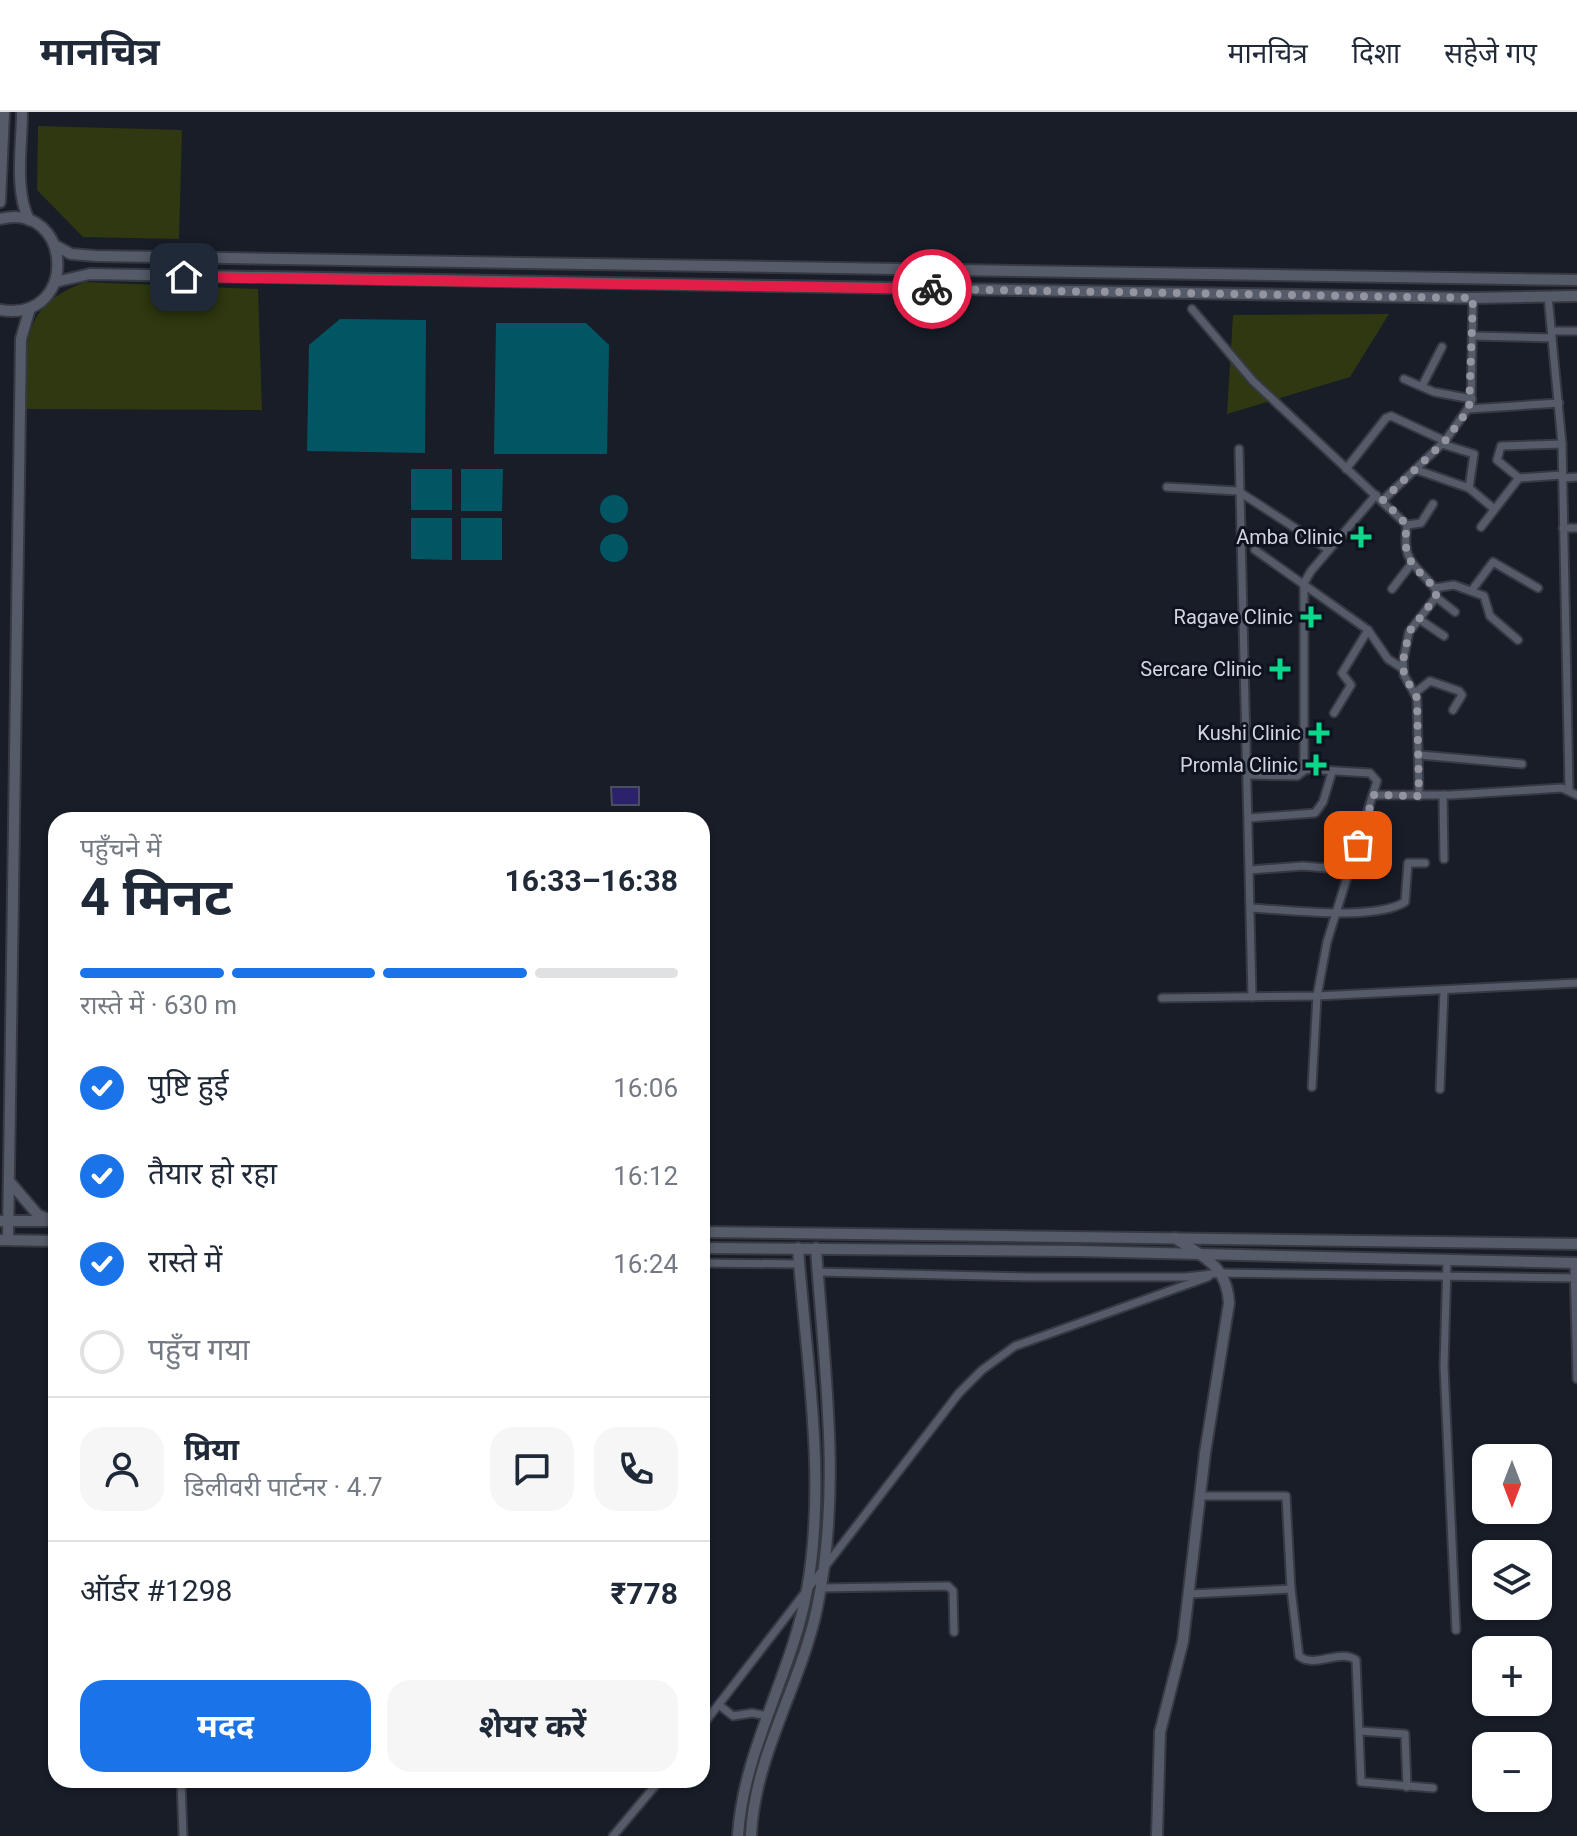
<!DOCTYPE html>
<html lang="hi">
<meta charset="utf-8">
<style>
:root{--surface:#fff;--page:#f6f6f7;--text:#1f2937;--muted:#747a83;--line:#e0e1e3;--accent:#1a73e8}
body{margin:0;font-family:Roboto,"Noto Sans Devanagari",sans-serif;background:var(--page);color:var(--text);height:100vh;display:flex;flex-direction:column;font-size:30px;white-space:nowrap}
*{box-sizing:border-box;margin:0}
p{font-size:26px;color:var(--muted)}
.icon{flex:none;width:44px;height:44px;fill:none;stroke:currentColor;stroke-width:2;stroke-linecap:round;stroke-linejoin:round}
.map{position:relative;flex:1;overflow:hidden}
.details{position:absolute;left:48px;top:700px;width:662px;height:976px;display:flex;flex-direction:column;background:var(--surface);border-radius:24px;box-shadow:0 2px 6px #0004}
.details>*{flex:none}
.needle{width:52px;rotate:180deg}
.buttons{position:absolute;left:1472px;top:1332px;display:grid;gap:16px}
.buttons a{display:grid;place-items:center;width:80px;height:80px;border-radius:16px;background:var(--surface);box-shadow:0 2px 6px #0004;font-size:40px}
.pin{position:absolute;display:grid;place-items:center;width:68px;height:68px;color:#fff;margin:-34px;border-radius:16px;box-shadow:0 4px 12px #0006}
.courier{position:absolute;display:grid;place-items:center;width:80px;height:80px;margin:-40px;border:6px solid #e11d48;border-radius:50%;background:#fff;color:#222;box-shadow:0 2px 10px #0007}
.summary em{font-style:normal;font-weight:700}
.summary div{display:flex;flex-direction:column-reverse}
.summary{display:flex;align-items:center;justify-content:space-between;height:136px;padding:0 32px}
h1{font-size:52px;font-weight:700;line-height:60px}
.bar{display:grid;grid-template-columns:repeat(4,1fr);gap:12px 8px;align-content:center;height:96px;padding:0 32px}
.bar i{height:10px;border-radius:6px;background:var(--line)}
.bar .current{background:var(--accent)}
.bar p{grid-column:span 4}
.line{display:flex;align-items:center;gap:20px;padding:0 32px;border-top:2px solid var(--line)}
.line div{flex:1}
.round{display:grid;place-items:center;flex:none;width:84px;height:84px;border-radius:24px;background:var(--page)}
ol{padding:0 32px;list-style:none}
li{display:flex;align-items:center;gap:24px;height:88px}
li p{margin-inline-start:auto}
li .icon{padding:8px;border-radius:50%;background:var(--accent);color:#fff;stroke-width:4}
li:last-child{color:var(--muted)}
li i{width:44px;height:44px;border:4px solid var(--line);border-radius:50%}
.action{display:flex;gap:16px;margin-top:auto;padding:16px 32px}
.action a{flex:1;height:92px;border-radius:24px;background:var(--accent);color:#fff;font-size:32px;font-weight:700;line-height:92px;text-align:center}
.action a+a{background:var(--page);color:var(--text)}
header{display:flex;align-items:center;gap:48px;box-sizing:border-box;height:112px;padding:0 40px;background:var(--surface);border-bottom:2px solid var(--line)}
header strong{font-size:38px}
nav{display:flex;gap:44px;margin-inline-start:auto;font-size:28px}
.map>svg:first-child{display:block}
</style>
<header>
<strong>मानचित्र</strong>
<nav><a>मानचित्र</a><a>दिशा</a><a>सहेजे गए</a></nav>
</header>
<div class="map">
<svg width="1577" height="1724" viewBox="0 0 1577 1724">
<rect width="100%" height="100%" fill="#181d28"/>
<g fill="#2f3810">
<path d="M 38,14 L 182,18 L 179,127 L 83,125 L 37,78 Z"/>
<path d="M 85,170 L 258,177 L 262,298 L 25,297 C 27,236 17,195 85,170 Z"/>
<path d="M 1389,202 L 1350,265 L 1227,302 L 1233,203 Z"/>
</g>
<g fill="#025664">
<path d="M 340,207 L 426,208 L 425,341 L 307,339 L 309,233 Z"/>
<path d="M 496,211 L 586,211 L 609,233 L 607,342 L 494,342 Z"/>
<rect x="411" y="357" width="41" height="41"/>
<path d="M 461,357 L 503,357 L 502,399 L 461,399 Z"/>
<circle cx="614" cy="397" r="14"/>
<path d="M 411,406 L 452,406 L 452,448 L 411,447 Z"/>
<rect x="461" y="406" width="41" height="42"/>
<circle cx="614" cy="436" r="14"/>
</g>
<path fill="#2c226b" stroke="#4d4e5d" stroke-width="2" d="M 611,675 L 639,675 L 639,693 L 612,693 Z"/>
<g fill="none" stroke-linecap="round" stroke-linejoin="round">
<defs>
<g id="street">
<path d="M 1548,184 L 1562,332 L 1569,677"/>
<path d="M 1192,197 L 1253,269 L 1407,413 C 1401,451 1416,452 1436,478 L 1436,485 L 1409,520 L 1403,549 L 1404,563 L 1417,586 L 1419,684"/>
<path d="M 1552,219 L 1577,219"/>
<path d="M 1473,224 L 1552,226"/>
<path d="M 1404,267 L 1434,280 L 1472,287"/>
<path d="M 1422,274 L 1442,235"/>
<path d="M 1469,297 L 1559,291"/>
<path d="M 1442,332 L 1474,342 L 1469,376"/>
<path d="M 1562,332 L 1501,334 L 1497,348 L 1519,366 L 1562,363"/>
<path d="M 1239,337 L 1252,885"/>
<path d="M 1346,357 L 1386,306 L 1391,304 L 1445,329"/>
<path d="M 1417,358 L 1469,376 L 1493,396"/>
<path d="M 1562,366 L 1577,365"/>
<path d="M 1167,375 L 1238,379 L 1329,438"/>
<path d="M 1383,388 L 1445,329 L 1471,292 L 1473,186"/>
<path d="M 1407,413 L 1421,411 L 1433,392"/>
<path d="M 1481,415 L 1519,366"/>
<path d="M 1563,416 L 1577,416"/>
<path d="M 1255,438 L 1368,518 L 1388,547 L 1402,556"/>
<path d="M 1435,476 L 1454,473 L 1484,484 L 1490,504 L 1518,528"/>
<path d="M 1392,477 L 1412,451"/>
<path d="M 1472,478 L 1493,450 L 1538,476"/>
<path d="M 1436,485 L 1455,500"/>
<path d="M 1419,507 L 1444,524"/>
<path d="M 1415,581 L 1430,569 L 1459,579 L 1462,583 L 1453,598"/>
<path d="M 1334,601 L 1351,573 L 1342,561 L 1368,518"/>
<path d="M 1420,643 L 1522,652"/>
<path d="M 1248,663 L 1297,664 L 1305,658"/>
<path d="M 1374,683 L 1450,683 L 1562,676 L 1577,683"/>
<path d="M 1443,683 L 1444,747"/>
<path d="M 1249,706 L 1315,701 L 1323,690 L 1332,660"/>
<path d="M 1250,758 L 1303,754 L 1350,758"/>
<path d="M 1251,796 C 1288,798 1374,809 1405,790 L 1408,751 L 1425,751"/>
<path d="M 1162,886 L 1317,884 L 1577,871"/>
<path d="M 1312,975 L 1317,884 L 1327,830 L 1377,669 L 1370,661 L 1304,657 L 1304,471 L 1311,459 L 1376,383"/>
<path d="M 1440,977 L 1444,878"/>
<path d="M 702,1151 L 799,1152"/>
<path d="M 1447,1151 L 1444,1254 L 1456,1518"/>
<path d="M 1574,1151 L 1577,1267"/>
<path d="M 818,1160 L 1030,1165 L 1186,1165 L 1221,1161 L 1577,1166"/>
<path d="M 1201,1384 L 1286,1384 L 1291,1477 L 1299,1544 C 1315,1557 1340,1536 1356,1548 L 1361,1670 L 1433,1676"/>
<path d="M 821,1476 L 948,1474 L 953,1479 L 954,1520"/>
<path d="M 1190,1482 L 1291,1477"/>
<path d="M 719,1593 L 733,1604 L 752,1601 L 768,1604"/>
<path d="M 702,1614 L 959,1281 L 982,1258 L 1015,1234 L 1208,1165"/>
<path d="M 1360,1619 L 1405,1622 L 1407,1675"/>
<path d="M 181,1668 L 183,1724"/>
<path d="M 613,1724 L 660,1668"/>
</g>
<g id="secondary">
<path d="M 22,0 C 22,33 14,78 29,108"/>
<path d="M 0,90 L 4,0"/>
<path d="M 0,107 C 72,88 81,211 0,198"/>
<path d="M 56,134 L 71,142 L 96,144 L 1577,168"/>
<path d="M 55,170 L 90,162 L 1473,186 L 1577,184"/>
<path d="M 9,1069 L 38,1103 L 54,1109"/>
<path d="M 0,1109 L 46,1109"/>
<path d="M 702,1120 L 1577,1132"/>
<path d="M 0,1128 L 56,1129"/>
<path d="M 8,1128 L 21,227 L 30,196"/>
<path d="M 702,1136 L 1077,1139 L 1577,1151"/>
<path d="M 738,1724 C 743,1638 792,1562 807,1478 C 827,1366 806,1248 798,1136"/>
<path d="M 751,1724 C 754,1644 801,1573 817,1496 C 842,1377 824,1256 816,1136"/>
<path d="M 1157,1724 L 1160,1620 L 1183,1529 L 1205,1341 L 1229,1191 C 1227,1153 1203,1145 1175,1126"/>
</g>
</defs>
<use href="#street" stroke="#363942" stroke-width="11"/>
<use href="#secondary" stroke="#363942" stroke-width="14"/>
<use href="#street" stroke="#555b69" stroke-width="7"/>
<use href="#secondary" stroke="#555b69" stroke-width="10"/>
</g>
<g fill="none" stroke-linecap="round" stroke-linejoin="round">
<path stroke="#92959f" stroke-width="8" stroke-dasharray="0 14.4" d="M 932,177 L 1473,186 L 1469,297 L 1445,329 L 1383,388 L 1407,413 C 1401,450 1415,453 1436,478 L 1436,485 L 1409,520 L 1403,549 L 1404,563 L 1417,586 L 1419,684 L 1374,683 L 1358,733"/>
<path stroke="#e11d48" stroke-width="10" d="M 184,165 L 932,177"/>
</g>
<g fill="#0ad98b" stroke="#0f131f" stroke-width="3">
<path d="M1357 413h8v8h8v8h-8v8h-8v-8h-8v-8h8z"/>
<path d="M1307 493h8v8h8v8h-8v8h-8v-8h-8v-8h8z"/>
<path d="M1276 545h8v8h8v8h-8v8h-8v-8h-8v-8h8z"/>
<path d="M1315 609h8v8h8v8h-8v8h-8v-8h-8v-8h8z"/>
<path d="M1312 641h8v8h8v8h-8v8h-8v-8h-8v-8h8z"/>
</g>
<g text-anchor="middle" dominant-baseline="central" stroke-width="6" stroke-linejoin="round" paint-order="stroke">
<g font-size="20" fill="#d3d6df" stroke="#0f131f" text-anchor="end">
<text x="1343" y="425">Amba Clinic</text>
<text x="1293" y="505">Ragave Clinic</text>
<text x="1262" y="557">Sercare Clinic</text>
<text x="1301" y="621">Kushi Clinic</text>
<text x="1298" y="653">Promla Clinic</text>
</g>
</g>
</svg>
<div class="buttons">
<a><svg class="needle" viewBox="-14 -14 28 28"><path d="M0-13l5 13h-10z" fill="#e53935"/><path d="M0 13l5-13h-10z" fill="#747a83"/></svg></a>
<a><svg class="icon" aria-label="layers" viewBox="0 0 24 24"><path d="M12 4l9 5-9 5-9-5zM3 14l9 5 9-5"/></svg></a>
<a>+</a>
<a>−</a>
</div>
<div class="pin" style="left:1358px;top:733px;background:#ea580c"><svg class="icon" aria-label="bag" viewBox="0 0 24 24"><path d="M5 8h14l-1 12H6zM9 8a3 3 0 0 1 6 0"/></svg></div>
<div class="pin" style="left:184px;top:165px;background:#1f2937"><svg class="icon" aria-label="home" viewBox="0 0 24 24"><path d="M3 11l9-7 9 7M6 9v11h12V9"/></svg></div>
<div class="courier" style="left:932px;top:177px"><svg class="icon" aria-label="bike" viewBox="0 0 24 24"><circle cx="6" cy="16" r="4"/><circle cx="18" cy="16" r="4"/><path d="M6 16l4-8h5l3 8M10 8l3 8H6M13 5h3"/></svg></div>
<section class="details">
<div class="summary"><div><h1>4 मिनट</h1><p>पहुँचने में</p></div><em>16:33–16:38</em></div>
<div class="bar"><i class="current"></i><i class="current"></i><i class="current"></i><i></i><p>रास्ते में · 630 m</p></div>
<ol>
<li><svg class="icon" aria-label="check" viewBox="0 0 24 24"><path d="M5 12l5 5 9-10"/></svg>पुष्टि हुई<p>16:06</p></li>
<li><svg class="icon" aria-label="check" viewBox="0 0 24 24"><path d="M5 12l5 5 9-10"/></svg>तैयार हो रहा<p>16:12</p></li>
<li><svg class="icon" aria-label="check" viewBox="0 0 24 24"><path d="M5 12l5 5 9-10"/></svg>रास्ते में<p>16:24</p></li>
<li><i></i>पहुँच गया</li>
</ol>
<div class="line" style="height:144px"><a class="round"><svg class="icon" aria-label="person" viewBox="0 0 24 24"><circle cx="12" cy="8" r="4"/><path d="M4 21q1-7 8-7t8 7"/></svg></a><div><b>प्रिया</b><p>डिलीवरी पार्टनर · 4.7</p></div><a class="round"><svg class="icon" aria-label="chat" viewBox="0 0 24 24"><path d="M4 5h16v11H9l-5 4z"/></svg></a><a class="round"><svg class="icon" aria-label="phone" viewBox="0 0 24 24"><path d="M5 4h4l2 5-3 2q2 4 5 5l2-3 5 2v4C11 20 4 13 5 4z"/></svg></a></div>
<div class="line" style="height:104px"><div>ऑर्डर #1298</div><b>₹778</b></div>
<div class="action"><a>मदद</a><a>शेयर करें</a></div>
</section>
</div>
